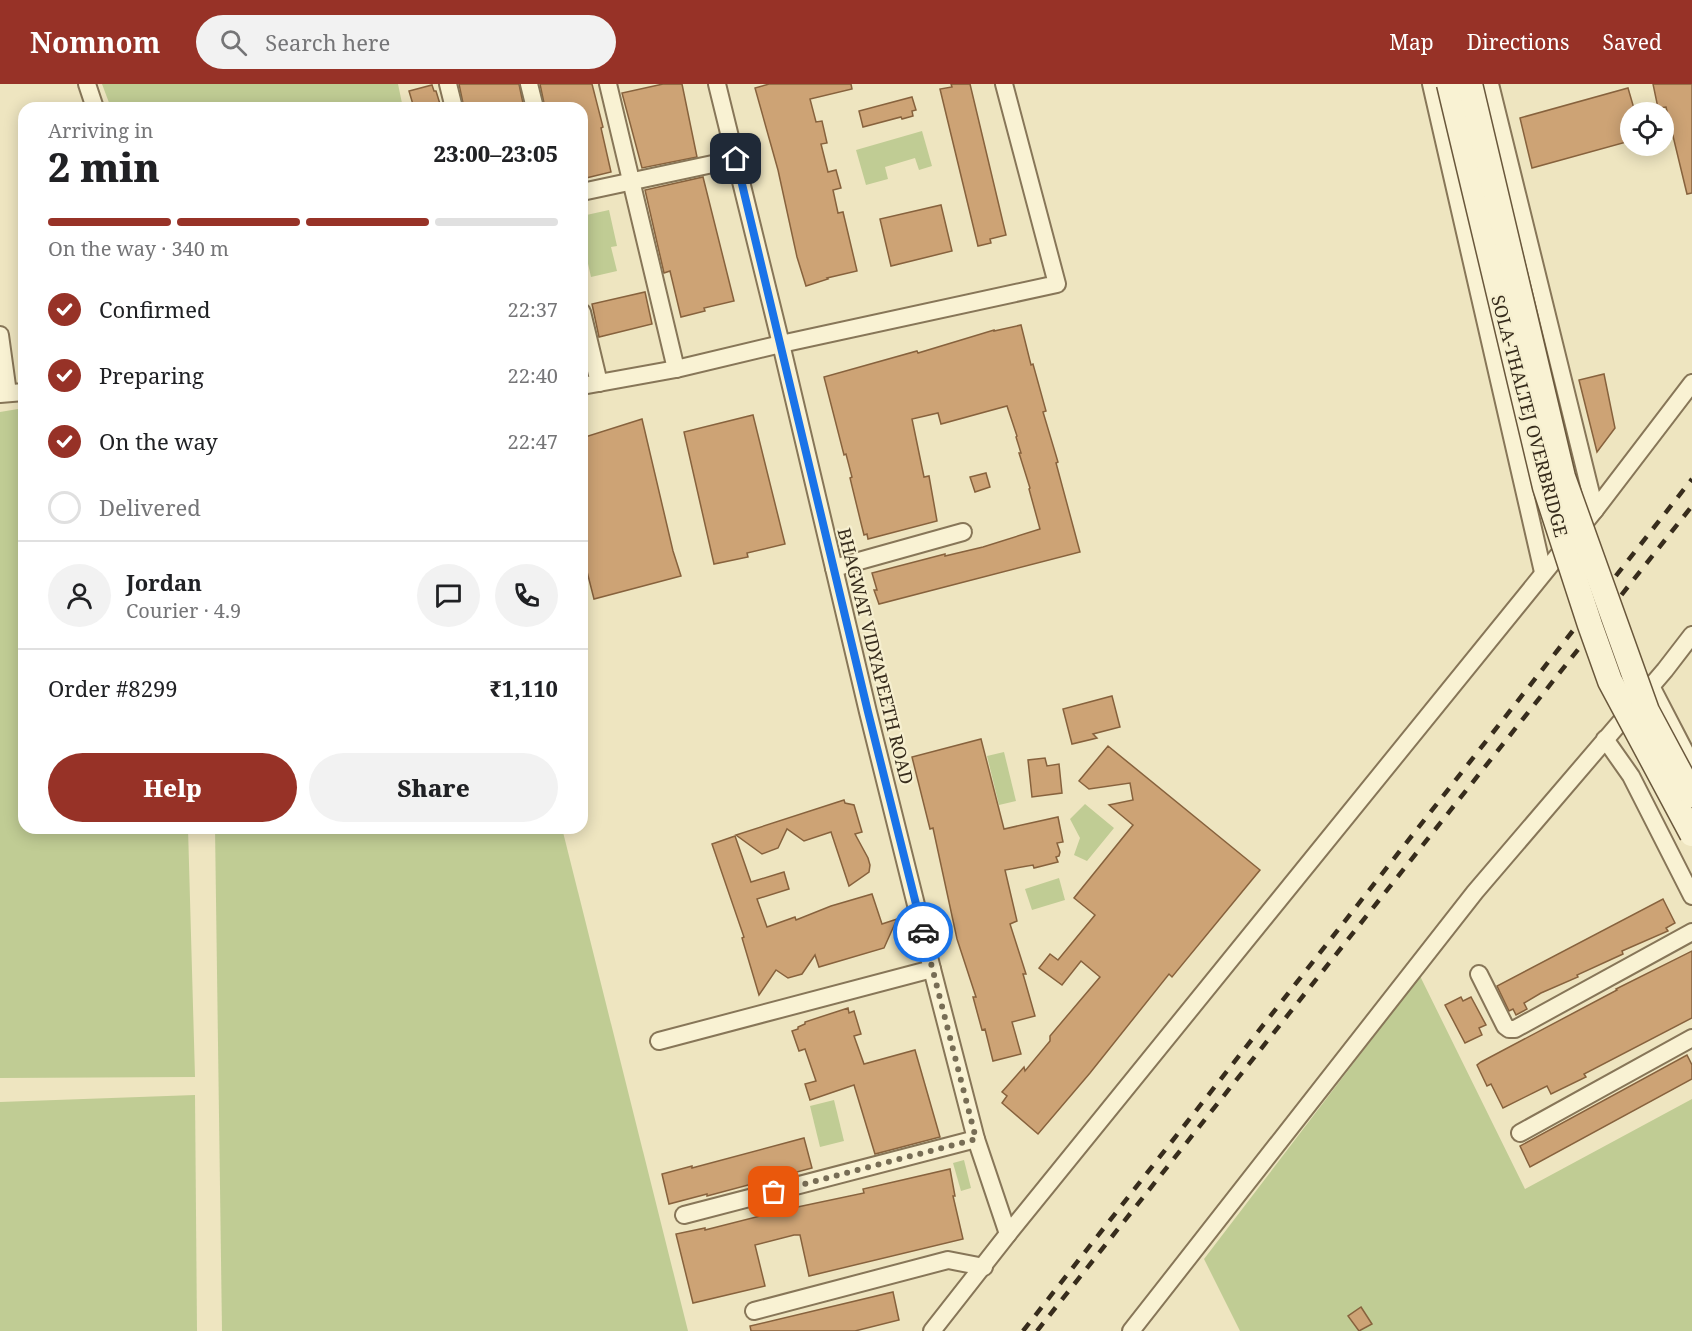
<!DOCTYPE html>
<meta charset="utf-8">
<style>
:root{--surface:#fff;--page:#f2f2f2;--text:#202124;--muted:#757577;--line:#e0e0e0;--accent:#973227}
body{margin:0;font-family:"Noto Serif",serif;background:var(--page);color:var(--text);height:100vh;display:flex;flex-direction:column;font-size:22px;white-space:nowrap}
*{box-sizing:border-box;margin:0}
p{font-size:20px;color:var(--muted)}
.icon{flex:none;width:33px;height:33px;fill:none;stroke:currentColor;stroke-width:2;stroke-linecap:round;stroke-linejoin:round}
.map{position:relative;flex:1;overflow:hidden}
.panel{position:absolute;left:18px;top:18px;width:570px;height:732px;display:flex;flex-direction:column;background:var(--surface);border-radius:18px;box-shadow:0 3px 15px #0003}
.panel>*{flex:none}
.controls{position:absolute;left:1620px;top:18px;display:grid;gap:12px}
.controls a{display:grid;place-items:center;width:54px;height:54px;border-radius:50%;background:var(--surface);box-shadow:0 3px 15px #0003;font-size:30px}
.pin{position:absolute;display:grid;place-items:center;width:51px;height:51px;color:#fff;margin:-26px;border-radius:12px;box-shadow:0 3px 9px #0006}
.courier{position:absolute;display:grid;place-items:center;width:60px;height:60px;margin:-30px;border:4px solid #1a73e8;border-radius:50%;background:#fff;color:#222;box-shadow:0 2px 8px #0007}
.headline em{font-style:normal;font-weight:800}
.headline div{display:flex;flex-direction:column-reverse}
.headline{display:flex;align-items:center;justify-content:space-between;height:102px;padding:0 30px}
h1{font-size:39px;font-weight:800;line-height:45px}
.bar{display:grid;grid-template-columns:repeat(4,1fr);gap:9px 6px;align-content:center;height:72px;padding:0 30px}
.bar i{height:8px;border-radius:4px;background:var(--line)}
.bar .on{background:var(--accent)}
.bar p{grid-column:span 4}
.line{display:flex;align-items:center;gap:15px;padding:0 30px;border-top:2px solid var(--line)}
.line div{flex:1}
.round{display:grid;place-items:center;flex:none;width:63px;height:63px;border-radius:32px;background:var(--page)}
ol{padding:0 30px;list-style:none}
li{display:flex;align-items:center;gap:18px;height:66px}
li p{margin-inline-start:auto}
li .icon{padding:6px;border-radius:50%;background:var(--accent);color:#fff;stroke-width:4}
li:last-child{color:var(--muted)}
li i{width:33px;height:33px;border:3px solid var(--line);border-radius:50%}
.cta{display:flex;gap:12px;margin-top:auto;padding:12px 30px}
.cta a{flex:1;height:69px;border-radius:36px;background:var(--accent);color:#fff;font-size:24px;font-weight:800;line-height:69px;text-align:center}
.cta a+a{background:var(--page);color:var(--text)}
header{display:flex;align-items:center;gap:36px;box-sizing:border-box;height:84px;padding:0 30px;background:var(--accent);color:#fff}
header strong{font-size:28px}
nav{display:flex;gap:33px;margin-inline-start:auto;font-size:21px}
.search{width:420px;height:54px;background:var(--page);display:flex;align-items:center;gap:15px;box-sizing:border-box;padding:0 21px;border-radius:33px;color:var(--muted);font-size:22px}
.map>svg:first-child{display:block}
</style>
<header>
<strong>Nomnom</strong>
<div class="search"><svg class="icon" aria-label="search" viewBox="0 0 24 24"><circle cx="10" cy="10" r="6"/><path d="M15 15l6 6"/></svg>Search here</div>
<nav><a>Map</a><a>Directions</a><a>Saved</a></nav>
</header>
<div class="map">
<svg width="1692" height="1247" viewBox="0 0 1692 1247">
<rect width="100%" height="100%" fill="#eee5c0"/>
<g fill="#c0cc94">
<path d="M 102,0 L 398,0 L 403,24 L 111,24 Z"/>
<path d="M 922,47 L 932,82 L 919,86 L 915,74 L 885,83 L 888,95 L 866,101 L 856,66 Z"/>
<path d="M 609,126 L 617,162 L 611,163 L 617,187 L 591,193 L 582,153 L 582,132 Z"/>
<path d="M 24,324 L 24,744 L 188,744 L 195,993 L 0,994 L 0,328 Z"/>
<path d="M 1004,668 L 1016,717 L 999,721 L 987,672 Z"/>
<path d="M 1085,720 L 1114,744 L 1087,777 L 1074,771 L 1080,754 L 1070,735 Z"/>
<path d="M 215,744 L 562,744 L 688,1247 L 222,1247 Z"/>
<path d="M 1059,794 L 1065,816 L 1032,826 L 1025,805 Z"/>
<path d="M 1420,892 L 1525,1105 L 1692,1015 L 1692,1247 L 1240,1247 L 1204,1175 Z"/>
<path d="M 195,1011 L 197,1247 L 0,1247 L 0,1018 Z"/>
<path d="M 834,1016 L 844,1057 L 820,1063 L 810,1022 Z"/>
<path d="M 964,1076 L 971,1104 L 961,1107 L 953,1079 Z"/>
</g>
<g fill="#cda375" stroke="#87623d" stroke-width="1.5">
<path d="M 459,0 L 519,0 L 524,24 L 464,24 Z"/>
<path d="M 540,0 L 592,0 L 603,43 L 601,44 L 611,88 L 582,95 L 582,24 L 545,24 Z"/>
<path d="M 663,0 L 682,0 L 697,73 L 642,84 L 622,9 Z"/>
<path d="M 769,0 L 851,0 L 852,5 L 810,15 L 816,38 L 822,37 L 827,59 L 821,60 L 828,88 L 836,86 L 841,104 L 833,106 L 838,129 L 843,128 L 857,187 L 827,194 L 828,195 L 806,202 L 797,173 L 778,86 L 755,4 Z"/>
<path d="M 951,0 L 970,0 L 1006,151 L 990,155 L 991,159 L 978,162 L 940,5 L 952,3 Z"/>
<path d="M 1653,0 L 1692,0 L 1692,109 L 1687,110 L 1666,23 L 1658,24 Z"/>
<path d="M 432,1 L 434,7 L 436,7 L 440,20 L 437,21 L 438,24 L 414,24 L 409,7 Z"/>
<path d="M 1628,4 L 1635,28 L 1630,28 L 1630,57 L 1532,84 L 1520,34 Z"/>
<path d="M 912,13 L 916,26 L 912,27 L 913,32 L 902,35 L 901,33 L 863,43 L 859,27 Z"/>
<path d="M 703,93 L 734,217 L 704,224 L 705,227 L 681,233 L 670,187 L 664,189 L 645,106 Z"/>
<path d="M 941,121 L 952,167 L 891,182 L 880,135 Z"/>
<path d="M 645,208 L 652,240 L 599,253 L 592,220 Z"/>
<path d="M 1021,241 L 1031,281 L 1033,280 L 1046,327 L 1043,328 L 1058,378 L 1056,379 L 1080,468 L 879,520 L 874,506 L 877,506 L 872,489 L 945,470 L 945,472 L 983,463 L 1040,445 L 1029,405 L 1030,404 L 1019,369 L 1021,369 L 1016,353 L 1017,352 L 1007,322 L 941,340 L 938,329 L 912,335 L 924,393 L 929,392 L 937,437 L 868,455 L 867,450 L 864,451 L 861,439 L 850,394 L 852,393 L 846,370 L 844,371 L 824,293 L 917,267 L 918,269 L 994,246 L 994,247 Z"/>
<path d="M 1604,290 L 1615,344 L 1597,368 L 1579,296 Z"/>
<path d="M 753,331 L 785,460 L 747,469 L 748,473 L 714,480 L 684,348 Z"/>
<path d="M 642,335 L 673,467 L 681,492 L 594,515 L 582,468 L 582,355 L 585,355 L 585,353 Z"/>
<path d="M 986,389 L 990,403 L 975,408 L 970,393 Z"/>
<path d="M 1112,612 L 1120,643 L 1093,650 L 1097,654 L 1072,660 L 1063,625 Z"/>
<path d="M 981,655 L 1004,745 L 1058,733 L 1063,758 L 1057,759 L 1060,768 L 1059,772 L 1056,773 L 1058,778 L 1034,784 L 1033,781 L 1005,786 L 1017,837 L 1010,840 L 1026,890 L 1023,890 L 1035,932 L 1012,938 L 1021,970 L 993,977 L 985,945 L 982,946 L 973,913 L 976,913 L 957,855 L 933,744 L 930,745 L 912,673 Z"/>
<path d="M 1108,662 L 1260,786 L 1172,893 L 1169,890 L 1090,989 L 1038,1050 L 1002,1019 L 1007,1012 L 1002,1008 L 1024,983 L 1025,987 L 1050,957 L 1050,952 L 1100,893 L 1081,877 L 1062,901 L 1039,884 L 1050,870 L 1058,876 L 1095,831 L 1074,814 L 1133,741 L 1109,721 L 1133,716 L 1130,699 L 1089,705 L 1079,697 Z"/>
<path d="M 1045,674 L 1047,682 L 1059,680 L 1062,709 L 1032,713 L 1028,676 Z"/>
<path d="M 844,716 L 845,719 L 854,721 L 862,748 L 855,750 L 868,774 L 870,781 L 869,788 L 849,802 L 831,748 L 804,757 L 787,745 L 778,764 L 762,770 L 736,751 Z"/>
<path d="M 735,752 L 751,798 L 784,788 L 789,805 L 757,815 L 767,843 L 795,833 L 796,836 L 831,822 L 872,810 L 882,840 L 897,835 L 884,864 L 819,883 L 815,871 L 802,890 L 788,894 L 776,886 L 759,911 L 742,854 L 744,853 L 712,760 Z"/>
<path d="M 1663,815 L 1675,839 L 1666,844 L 1668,847 L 1622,867 L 1623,870 L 1577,891 L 1578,893 L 1541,909 L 1524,919 L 1527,925 L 1516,931 L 1513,925 L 1509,927 L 1497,902 Z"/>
<path d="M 1692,867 L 1692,934 L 1584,990 L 1586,993 L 1551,1010 L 1547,1002 L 1503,1024 L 1491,1000 L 1487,1002 L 1477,981 L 1481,978 L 1617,906 L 1616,905 Z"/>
<path d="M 1461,913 L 1463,917 L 1471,913 L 1486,941 L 1479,944 L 1482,951 L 1465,959 L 1445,921 Z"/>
<path d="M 848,924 L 849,929 L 854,927 L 861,950 L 854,952 L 864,980 L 915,966 L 940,1053 L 875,1070 L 854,1001 L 810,1016 L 805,1000 L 816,997 L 805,965 L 799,967 L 792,947 L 798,945 L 798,943 L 805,940 L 805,938 Z"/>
<path d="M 1687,971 L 1692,981 L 1692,995 L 1530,1083 L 1520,1062 Z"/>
<path d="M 804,1054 L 812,1084 L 707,1112 L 707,1110 L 669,1120 L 662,1090 L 692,1082 L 692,1084 Z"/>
<path d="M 950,1085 L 955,1112 L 953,1112 L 963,1155 L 809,1192 L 800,1151 L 794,1151 L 755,1161 L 765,1202 L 693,1219 L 676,1150 L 705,1144 L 705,1146 L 788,1125 L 864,1109 L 863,1105 Z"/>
<path d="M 893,1208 L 899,1236 L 855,1247 L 751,1247 L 750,1242 Z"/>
<path d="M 1361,1223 L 1372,1240 L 1359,1247 L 1348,1232 Z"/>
</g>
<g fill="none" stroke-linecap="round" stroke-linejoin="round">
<defs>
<g id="street">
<path d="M 87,0 L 95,24"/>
<path d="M 448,0 L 454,24"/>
<path d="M 529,0 L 535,24"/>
<path d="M 608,0 L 676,285"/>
<path d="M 717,0 L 781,260 L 868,628 L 932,885 L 976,1055 L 1008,1150"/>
<path d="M 1431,0 L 1543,488"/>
<path d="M 1490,0 L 1595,426"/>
<path d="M 582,108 L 736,75"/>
<path d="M 582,228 L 599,299"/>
<path d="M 0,251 L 8,309"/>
<path d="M 582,302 L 676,285 L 781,260 L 1057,200 L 1004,0"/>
<path d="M 0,310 L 24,308"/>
<path d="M 834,484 L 963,448"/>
<path d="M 1651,602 L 1692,681"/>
<path d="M 1605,655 L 1631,692 L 1692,812"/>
<path d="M 1479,890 L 1505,942 L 1509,945 L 1515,945 L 1692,848"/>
<path d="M 659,957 L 932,885"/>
<path d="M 1520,1049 L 1692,954"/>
<path d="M 684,1131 L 976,1055"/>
<path d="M 754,1227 L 948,1176 L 984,1183"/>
<path d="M 932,1247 L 1008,1150 L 1595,426 L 1692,299"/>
<path d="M 1131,1247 L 1475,808 L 1665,586 L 1692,551"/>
</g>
</defs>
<use href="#street" stroke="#877658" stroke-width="20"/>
<use href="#street" stroke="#f9f2d3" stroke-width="16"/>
<g stroke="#372c1c" stroke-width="4.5" stroke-dasharray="10 10" stroke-linecap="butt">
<path d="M 1023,1247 L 1692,395"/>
<path d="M 1037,1247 L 1692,422"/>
</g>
<defs>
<g id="secondary-bridge">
<path d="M 1449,0 L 1545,403 L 1590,541 L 1610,597 L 1692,750"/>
<path d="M 1470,0 L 1563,393 L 1647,627 L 1692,711"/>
</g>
</defs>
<use href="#secondary-bridge" stroke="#69573b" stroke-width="27" stroke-linecap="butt"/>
<use href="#secondary-bridge" stroke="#f9f2d3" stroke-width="24"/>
</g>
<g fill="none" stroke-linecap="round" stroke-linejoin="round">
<path stroke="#776d55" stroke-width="6" stroke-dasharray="0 10.8" d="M 774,1108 L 976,1055 L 923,848"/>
<path stroke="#1a73e8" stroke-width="8" d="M 736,75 L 868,628 L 923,848"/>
</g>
<g text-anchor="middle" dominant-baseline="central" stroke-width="4.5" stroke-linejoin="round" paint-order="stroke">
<g font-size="18" fill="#372c1c" stroke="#f6efcf">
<text transform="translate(1530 332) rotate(75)">SOLA-THALTEJ OVERBRIDGE</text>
<text transform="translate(876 572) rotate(76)">BHAGWAT VIDYAPEETH ROAD</text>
</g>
</g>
</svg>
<div class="controls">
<a><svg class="icon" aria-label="locate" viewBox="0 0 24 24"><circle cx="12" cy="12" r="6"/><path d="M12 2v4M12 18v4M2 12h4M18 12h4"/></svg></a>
</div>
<div class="pin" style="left:774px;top:1108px;background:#ea580c"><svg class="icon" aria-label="bag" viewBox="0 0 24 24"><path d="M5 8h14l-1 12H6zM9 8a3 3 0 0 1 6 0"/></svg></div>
<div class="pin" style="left:736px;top:75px;background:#1f2937"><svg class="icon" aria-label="home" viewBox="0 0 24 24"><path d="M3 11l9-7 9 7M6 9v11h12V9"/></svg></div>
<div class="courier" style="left:923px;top:848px"><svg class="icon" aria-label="car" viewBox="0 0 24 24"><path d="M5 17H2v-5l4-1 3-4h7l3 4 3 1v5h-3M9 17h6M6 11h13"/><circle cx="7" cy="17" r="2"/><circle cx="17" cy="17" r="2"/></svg></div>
<section class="panel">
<div class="headline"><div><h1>2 min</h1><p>Arriving in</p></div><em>23:00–23:05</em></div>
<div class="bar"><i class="on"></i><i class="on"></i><i class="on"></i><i></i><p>On the way · 340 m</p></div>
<ol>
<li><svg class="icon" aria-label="check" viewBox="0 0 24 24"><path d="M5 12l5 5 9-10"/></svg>Confirmed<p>22:37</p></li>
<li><svg class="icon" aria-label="check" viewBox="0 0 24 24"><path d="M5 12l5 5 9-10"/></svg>Preparing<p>22:40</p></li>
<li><svg class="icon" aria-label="check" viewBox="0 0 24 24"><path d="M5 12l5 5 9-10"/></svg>On the way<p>22:47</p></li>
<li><i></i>Delivered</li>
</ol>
<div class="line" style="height:108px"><a class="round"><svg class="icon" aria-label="person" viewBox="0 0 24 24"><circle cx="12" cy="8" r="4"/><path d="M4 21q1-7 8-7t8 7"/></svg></a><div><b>Jordan</b><p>Courier · 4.9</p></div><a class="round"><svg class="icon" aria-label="chat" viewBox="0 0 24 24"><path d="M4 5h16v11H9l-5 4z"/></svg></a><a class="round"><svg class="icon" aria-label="phone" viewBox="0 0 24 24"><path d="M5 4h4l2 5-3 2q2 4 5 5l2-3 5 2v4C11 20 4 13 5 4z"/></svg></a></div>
<div class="line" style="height:78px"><div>Order #8299</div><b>₹1,110</b></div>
<div class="cta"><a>Help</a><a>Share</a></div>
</section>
</div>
